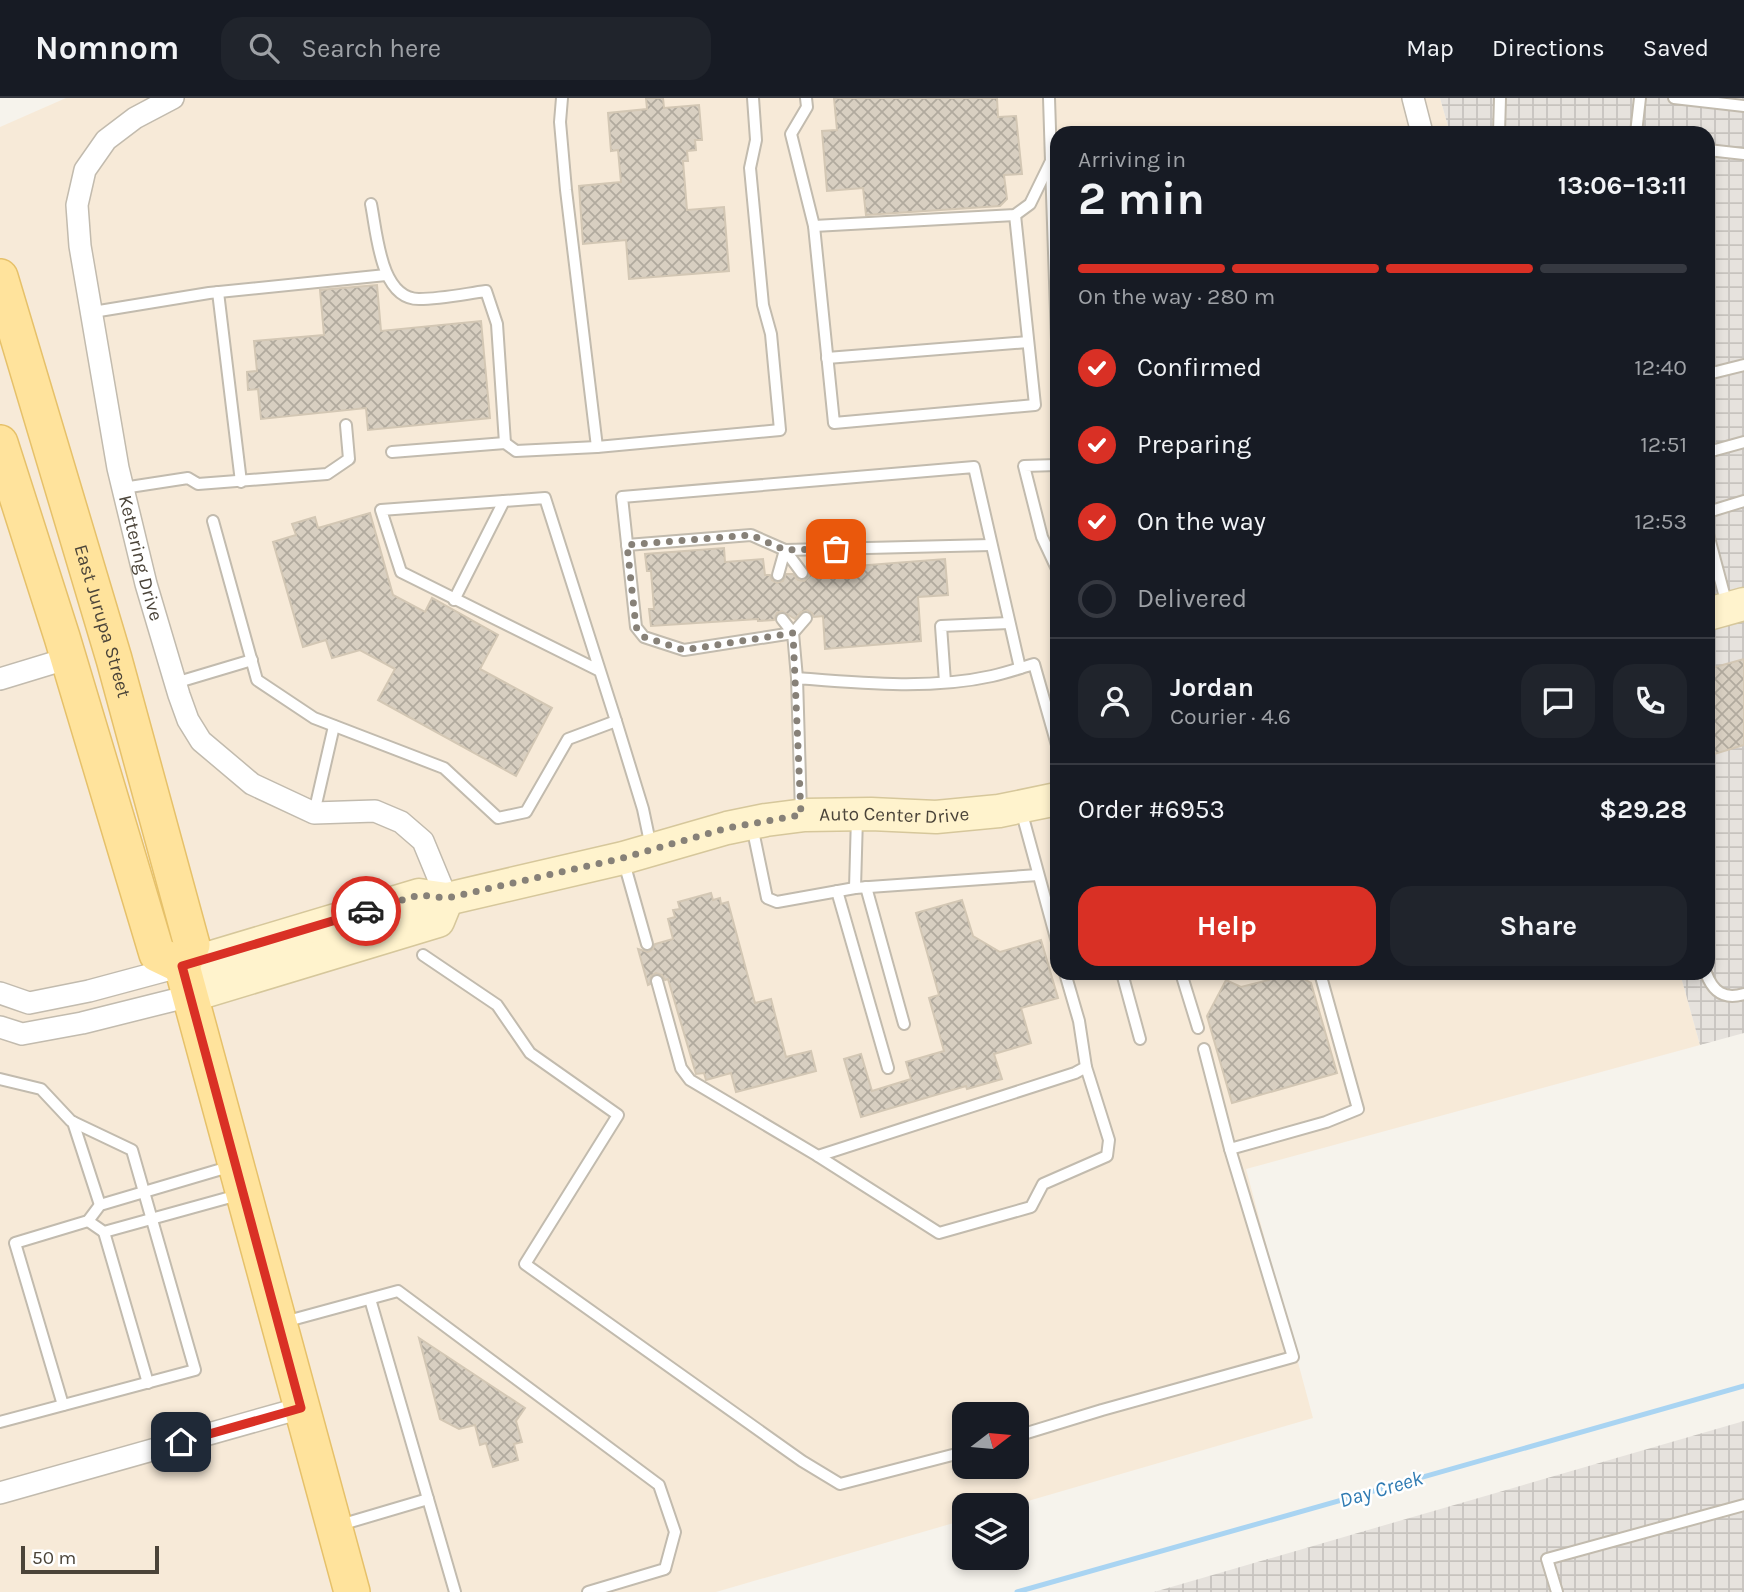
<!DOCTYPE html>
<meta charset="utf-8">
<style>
:root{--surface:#171b24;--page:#20242c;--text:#f1f3f6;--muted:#9ea1a6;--line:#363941;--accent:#d93025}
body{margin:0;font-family:Karla,sans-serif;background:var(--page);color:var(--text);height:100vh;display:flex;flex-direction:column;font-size:26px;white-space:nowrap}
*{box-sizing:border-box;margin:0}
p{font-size:23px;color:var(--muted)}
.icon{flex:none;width:38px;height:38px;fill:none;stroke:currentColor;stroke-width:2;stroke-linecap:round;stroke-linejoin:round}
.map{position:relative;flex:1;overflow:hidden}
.sheet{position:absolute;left:1050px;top:28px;width:665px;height:854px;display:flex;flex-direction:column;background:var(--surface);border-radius:21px;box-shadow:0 4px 10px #0003}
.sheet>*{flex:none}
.needle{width:46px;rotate:74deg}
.fabs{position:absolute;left:952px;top:1304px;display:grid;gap:14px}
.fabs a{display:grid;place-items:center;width:77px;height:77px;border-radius:14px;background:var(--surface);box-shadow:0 4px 10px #0003;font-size:35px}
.scale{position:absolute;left:21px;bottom:18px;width:138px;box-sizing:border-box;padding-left:7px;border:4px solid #4b4439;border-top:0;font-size:19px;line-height:24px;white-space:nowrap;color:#4b4439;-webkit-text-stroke:5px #fff;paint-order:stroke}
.pin{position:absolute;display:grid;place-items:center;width:60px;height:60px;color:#fff;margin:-30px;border-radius:14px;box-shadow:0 4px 10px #0006}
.courier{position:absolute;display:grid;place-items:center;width:70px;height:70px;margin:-35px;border:5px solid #d93025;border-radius:50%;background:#fff;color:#222;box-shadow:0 2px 9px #0007}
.summary em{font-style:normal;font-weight:700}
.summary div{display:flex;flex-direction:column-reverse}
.summary{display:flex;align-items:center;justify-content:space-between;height:119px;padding:0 28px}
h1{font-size:46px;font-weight:700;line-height:52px}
.bar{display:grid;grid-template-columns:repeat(4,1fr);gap:10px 7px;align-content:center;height:84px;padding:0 28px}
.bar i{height:9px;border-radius:5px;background:var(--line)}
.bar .current{background:var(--accent)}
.bar p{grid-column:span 4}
.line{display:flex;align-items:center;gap:18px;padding:0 28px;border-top:2px solid var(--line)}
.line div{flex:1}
.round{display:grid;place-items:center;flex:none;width:74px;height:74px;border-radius:21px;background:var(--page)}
ol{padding:0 28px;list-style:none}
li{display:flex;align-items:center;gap:21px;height:77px}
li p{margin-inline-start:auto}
li .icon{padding:7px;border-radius:50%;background:var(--accent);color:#fff;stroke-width:4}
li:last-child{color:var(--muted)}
li i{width:38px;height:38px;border:4px solid var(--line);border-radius:50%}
.primary-button{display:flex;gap:14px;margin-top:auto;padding:14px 28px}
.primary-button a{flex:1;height:80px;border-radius:21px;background:var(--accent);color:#fff;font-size:28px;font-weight:700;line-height:80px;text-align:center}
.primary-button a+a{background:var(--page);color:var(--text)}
header{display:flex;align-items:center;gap:42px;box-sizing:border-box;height:98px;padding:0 35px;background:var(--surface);border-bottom:2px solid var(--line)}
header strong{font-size:33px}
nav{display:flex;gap:38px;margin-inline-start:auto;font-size:24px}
.search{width:490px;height:63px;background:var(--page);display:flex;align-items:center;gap:18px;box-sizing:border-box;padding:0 24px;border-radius:21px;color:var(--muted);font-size:26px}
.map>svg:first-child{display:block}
</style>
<header>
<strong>Nomnom</strong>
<div class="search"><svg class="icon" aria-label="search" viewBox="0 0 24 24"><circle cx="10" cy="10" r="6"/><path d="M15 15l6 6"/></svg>Search here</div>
<nav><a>Map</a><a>Directions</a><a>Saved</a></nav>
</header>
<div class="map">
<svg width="1744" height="1494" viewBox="0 0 1744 1494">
<defs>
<pattern id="industrial-grid" width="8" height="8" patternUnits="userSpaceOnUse" patternTransform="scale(1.75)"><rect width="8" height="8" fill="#e6e2dd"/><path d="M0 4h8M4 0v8" fill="none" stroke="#c7c3be"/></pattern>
<pattern id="building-cross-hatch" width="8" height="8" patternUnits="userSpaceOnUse" patternTransform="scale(1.75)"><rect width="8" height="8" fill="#d8cfc1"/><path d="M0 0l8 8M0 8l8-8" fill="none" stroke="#b1aa9e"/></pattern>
</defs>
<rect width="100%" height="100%" fill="#f6f3ec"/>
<path fill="#f7ead8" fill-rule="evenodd" d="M 66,0 L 1440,0 L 1450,35 L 1057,35 L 1057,875 L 1680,875 L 1700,947 L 1246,1071 L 1313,1320 L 1014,1407 L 964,1407 L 964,1422 L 716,1494 L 0,1494 L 0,29 ZM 964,1316 L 1017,1316 L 1017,1368 L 964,1368 Z"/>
<g fill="url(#industrial-grid)">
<path d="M 1440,0 L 1744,0 L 1744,935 L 1700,947 L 1680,875 L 1708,875 L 1708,35 L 1450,35 Z"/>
<path d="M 1744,1323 L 1744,1494 L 1154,1494 Z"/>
</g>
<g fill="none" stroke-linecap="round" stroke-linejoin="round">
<path stroke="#a9d4f2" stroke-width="5" d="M 1017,1494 L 1744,1288"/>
</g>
<g fill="url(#building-cross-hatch)" stroke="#d3c7b4" stroke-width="2">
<path d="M 646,0 L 663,0 L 664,10 L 699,7 L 702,42 L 695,42 L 696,52 L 687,53 L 688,63 L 683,63 L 687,112 L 724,109 L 729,173 L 629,181 L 626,142 L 583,146 L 579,88 L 621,84 L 618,52 L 611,53 L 608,15 L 647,11 Z"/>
<path d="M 834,0 L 997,0 L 998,19 L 1016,18 L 1022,76 L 1004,77 L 1007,101 L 1000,108 L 866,117 L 863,90 L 827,93 L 822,33 L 837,32 Z"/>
<path d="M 377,187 L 381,233 L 481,223 L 490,320 L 368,332 L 366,310 L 261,321 L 258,291 L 248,292 L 247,274 L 257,273 L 254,243 L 324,237 L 320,192 Z"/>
<path d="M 370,415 L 393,497 L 425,514 L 432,500 L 498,537 L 480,571 L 552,610 L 516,678 L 378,602 L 395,571 L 360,552 L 332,560 L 326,542 L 303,549 L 273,444 L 296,437 L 292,426 L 315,419 L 318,430 Z"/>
<path d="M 724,450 L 725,464 L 763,461 L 765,477 L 770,477 L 772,482 L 777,485 L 783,483 L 786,476 L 793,476 L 798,482 L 804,483 L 809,479 L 810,474 L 818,473 L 818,471 L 945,461 L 948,497 L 918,499 L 921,543 L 825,551 L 823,518 L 814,519 L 812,515 L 807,512 L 801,514 L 795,521 L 782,513 L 777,515 L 774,522 L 758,523 L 758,521 L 651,528 L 649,511 L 654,511 L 651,473 L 647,473 L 645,456 Z"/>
<path d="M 1744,561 L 1744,647 L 1708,658 L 1708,571 Z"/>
<path d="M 711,795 L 713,802 L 720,800 L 721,806 L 728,804 L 755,905 L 771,901 L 786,959 L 811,953 L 816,973 L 736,994 L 731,975 L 706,982 L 704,975 L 696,976 L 668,881 L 665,882 L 662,877 L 656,875 L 651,878 L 650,886 L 648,887 L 638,851 L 648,854 L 653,851 L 655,846 L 673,841 L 668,821 L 675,819 L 673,812 L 680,811 L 678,804 Z"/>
<path d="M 962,802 L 973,838 L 1000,854 L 1041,842 L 1058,900 L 1021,910 L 1031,945 L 994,956 L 1002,981 L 967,991 L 966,988 L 861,1019 L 844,961 L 861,956 L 872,993 L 911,981 L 906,964 L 944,953 L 929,900 L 939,897 L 916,815 Z"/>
<path d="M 1273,875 L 1293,875 L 1311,885 L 1337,975 L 1232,1005 L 1207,918 L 1226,882 L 1241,889 L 1269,882 Z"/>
<path d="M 419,1240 L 525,1310 L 516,1323 L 522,1344 L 514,1346 L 518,1362 L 493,1369 L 486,1345 L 480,1347 L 475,1327 L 459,1331 L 440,1321 Z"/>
</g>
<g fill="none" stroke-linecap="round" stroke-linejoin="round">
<defs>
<g id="lane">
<path d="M 562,0 L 560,24 L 566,92 L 597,349"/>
<path d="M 806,0 L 807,9 L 791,36 L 814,128 L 834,325 L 1035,307 L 1015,117"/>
<path d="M 1049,0 L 1051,63 L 1057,64"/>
<path d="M 1674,0 L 1744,8"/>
<path d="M 1494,35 L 1518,35"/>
<path d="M 1499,35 L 1500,0"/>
<path d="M 1636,35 L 1640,0"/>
<path d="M 1708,52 L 1744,56"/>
<path d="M 1051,67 L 1057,242"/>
<path d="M 371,106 C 377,135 380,201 419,201 C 441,201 464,196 486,193 L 497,226 L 505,345"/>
<path d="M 814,128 L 1015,117 L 1030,106 L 1051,63"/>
<path d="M 218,194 L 241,384"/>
<path d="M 93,214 L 209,195 L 386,177"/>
<path d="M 827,260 L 1028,244"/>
<path d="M 1708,276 L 1744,267"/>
<path d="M 392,354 L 505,345 L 516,353 L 597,349 L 780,332 L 771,236 L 763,207 L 750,70 L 756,42 L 753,0"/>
<path d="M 1708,354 L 1744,344"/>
<path d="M 1057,367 L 1024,368 L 1042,439 L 1057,471"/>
<path d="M 123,390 L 188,380 L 198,386 L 327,376 L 349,361 L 346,327"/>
<path d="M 1708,414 L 1744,403"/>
<path d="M 213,423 L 257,582 L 314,620 L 444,670 L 498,720 L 526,714 L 568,641 L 616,623 L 643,711 L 651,749"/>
<path d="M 1708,436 L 1727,507"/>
<path d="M 627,447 L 751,437 L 785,452 L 991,447"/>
<path d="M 785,452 L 802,475"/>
<path d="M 778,477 L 785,452"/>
<path d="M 454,502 L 504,403"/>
<path d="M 782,521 L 793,535 L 806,520"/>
<path d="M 600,573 L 401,474 L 381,412 L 545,400 L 616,623"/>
<path d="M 797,580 L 793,535 L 684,552 L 644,539 L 636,529 L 622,399 L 974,369 L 1020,570"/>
<path d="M 945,584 L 941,528 L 1009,525"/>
<path d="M 175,585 L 252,562"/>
<path d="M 1021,712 L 1057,844"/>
<path d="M 314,715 L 334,628"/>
<path d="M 801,715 L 797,580 C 860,585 929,592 992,578 C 1006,575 1020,570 1034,566 L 1057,647"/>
<path d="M 752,728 L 767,800 L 777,804 L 855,790 L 1038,777"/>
<path d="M 623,761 L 647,846"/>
<path d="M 866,789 L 904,926"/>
<path d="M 855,790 L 857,719"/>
<path d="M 837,793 L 888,970"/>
<path d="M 423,857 L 497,907 L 530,955 L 618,1017 L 525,1166 L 802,1363 L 840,1386 L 964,1354"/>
<path d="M 1122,875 L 1140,941"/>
<path d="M 1181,875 L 1198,930"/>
<path d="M 1706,875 C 1713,894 1724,902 1744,896"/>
<path d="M 657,883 L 681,970 L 690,982 L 818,1058 L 1075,975 L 1086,969 L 1079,923 L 1065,875"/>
<path d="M 1204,951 L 1230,1051 L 1326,1024 L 1358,1011 L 1320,875"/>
<path d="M 0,981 L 41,991 L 71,1023 L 132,1052 L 195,1272 L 0,1324"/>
<path d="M 73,1024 L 100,1107"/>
<path d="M 818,1058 L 939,1135 L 1031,1109 L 1043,1086 L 1107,1058 L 1109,1042 L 1086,969"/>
<path d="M 88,1123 L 104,1134 L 238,1097"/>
<path d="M 104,1134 L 148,1285"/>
<path d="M 370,1201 L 455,1494"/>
<path d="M 284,1224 L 398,1193 L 659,1387 L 675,1434 L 665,1471 L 588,1494"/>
<path d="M 63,1307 L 15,1145 L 88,1123 L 100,1107 L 232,1068"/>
<path d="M 1017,1338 L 1102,1312 L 1293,1259 L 1230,1051"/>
<path d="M 340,1427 L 428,1401"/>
<path d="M 1557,1494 L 1547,1461 L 1744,1407"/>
</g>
<g id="street">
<path id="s1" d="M 173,0 L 135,20 L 106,42 L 85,72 L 77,107 L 80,148 L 118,370 L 146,486 L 179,597 L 188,622 L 201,643 L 252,686 L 314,715 L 375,713 L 401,724 L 423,743 L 447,801"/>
<path d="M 1413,0 L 1422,35"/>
<path d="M 0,581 L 69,560"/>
<path d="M 0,895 L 29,905 L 89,893 L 182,868"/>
<path d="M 0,929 L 22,936 L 82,925 L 190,898"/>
<path d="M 0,1395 L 301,1310"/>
</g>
<g id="secondary">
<path d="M 1708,516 L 1744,506"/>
<path id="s2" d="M 182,868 L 419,797 L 447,801 L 623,760 L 727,730 L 766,722 L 805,717 L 871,716 L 936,719 L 999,713 L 1057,701"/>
<path d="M 190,898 L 438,823 L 447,801"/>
</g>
<g id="primary">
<path id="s3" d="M 0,179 L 114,561 L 192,847 L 182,868 L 352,1494"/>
<path d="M 0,345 L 62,539 L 157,856 L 182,868"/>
</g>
</defs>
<use href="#lane" stroke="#c2bbae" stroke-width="14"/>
<use href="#street" stroke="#c2bbae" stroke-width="24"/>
<use href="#secondary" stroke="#d6c79b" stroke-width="35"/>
<use href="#primary" stroke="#e6c16a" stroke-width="38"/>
<use href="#lane" stroke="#fff" stroke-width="10"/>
<use href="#street" stroke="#fff" stroke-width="21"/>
<use href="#secondary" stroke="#fff3cd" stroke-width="32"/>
<use href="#primary" stroke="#ffe39c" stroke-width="35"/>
</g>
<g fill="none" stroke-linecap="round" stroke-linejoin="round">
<path stroke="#878178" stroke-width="7" stroke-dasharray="0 12.6" d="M 366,813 L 419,797 L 447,800 L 623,760 L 727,730 L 801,717 L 793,535 L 684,552 L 644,539 L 636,529 L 627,447 L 751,437 L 785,452 L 836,451"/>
<path stroke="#d93025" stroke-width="9" d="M 181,1344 L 301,1310 L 182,868 L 366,813"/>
</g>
<g text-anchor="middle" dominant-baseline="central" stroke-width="5" stroke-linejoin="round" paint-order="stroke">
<g font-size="19" fill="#4b4439" stroke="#fff">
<text stroke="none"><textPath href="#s1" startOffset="511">Kettering Drive</textPath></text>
<text stroke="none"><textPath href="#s3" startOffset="359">East Jurupa Street</textPath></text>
<text stroke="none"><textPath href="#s2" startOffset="733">Auto Center Drive</textPath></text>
</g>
<g font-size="21" font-style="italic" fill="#2e7ab2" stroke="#fff">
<text transform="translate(1381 1391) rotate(-16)">Day Creek</text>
</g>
</g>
</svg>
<div class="fabs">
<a><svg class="needle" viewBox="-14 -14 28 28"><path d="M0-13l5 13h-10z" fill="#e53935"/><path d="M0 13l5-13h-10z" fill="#9ea1a6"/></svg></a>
<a><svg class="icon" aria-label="layers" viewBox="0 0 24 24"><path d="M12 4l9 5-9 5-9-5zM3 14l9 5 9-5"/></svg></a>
</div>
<div class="scale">50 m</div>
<div class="pin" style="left:836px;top:451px;background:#ea580c"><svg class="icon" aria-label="bag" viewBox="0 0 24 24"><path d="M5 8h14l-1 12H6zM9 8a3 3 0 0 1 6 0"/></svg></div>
<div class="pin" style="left:181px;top:1344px;background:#1f2937"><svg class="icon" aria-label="home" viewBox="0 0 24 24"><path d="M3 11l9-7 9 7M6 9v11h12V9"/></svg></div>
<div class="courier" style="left:366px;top:813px"><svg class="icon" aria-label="car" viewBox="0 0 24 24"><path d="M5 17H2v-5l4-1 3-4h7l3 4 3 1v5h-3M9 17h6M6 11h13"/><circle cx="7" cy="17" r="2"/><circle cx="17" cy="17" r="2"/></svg></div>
<section class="sheet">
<div class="summary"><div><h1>2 min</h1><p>Arriving in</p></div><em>13:06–13:11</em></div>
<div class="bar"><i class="current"></i><i class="current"></i><i class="current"></i><i></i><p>On the way · 280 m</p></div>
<ol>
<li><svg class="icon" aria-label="check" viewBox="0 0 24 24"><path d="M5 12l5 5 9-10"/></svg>Confirmed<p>12:40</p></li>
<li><svg class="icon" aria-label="check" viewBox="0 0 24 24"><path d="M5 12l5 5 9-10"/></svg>Preparing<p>12:51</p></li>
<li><svg class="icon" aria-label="check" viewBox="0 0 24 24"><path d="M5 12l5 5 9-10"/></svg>On the way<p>12:53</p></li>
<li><i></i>Delivered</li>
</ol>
<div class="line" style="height:126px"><a class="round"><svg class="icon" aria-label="person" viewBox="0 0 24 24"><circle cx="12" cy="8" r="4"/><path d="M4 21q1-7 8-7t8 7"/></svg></a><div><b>Jordan</b><p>Courier · 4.6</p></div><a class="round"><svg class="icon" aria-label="chat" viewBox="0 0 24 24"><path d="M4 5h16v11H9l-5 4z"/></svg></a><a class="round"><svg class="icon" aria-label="phone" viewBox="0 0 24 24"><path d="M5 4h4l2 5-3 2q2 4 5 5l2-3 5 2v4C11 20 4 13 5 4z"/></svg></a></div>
<div class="line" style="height:91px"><div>Order #6953</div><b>$29.28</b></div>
<div class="primary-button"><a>Help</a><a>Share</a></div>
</section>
</div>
